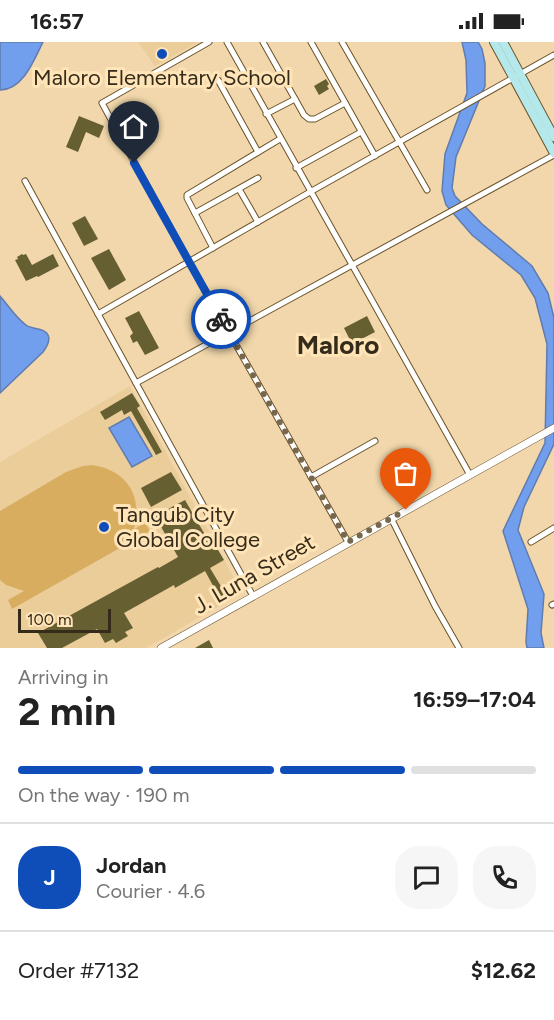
<!DOCTYPE html>
<meta charset="utf-8">
<style>
:root{--surface:#fff;--page:#f6f6f6;--text:#222;--muted:#767676;--line:#e0e0e0;--accent:#0f4eb9}
body{margin:0;font-family:Figtree,sans-serif;background:var(--page);color:var(--text);height:100vh;display:flex;flex-direction:column;font-size:22px;white-space:nowrap}
*{box-sizing:border-box;margin:0}
p{font-size:20px;color:var(--muted)}
.icon{flex:none;width:33px;height:33px;fill:none;stroke:currentColor;stroke-width:2;stroke-linecap:round;stroke-linejoin:round}
.map{position:relative;height:606px;overflow:hidden}
.panel{display:flex;flex-direction:column;background:var(--surface);flex:1}
.panel>*{flex:none}
.scale{position:absolute;left:18px;bottom:15px;width:93px;box-sizing:border-box;padding-left:6px;border:3px solid #352b1a;border-top:0;font-size:16px;line-height:21px;white-space:nowrap;color:#352b1a;-webkit-text-stroke:4px #ffe4b7;paint-order:stroke}
.pin{position:absolute;display:grid;place-items:center;width:51px;height:51px;color:#fff;margin:-62px -26px;border-radius:50% 50% 50% 0;rotate:-45deg;box-shadow:0 0 6px #0007}
.pin .icon{rotate:45deg}
.courier{position:absolute;display:grid;place-items:center;width:60px;height:60px;margin:-30px;border:4px solid #0f4eb9;border-radius:50%;background:#fff;color:#222;box-shadow:0 2px 8px #0007}
.headline em{font-style:normal;font-weight:700}
.headline div{display:flex;flex-direction:column-reverse}
.headline{display:flex;align-items:center;justify-content:space-between;height:102px;padding:0 18px}
h1{font-size:39px;font-weight:700;line-height:45px}
.bar{display:grid;grid-template-columns:repeat(4,1fr);gap:9px 6px;align-content:center;height:72px;padding:0 18px}
.bar i{height:8px;border-radius:4px;background:var(--line)}
.bar .on{background:var(--accent)}
.bar p{grid-column:span 4}
.line{display:flex;align-items:center;gap:15px;padding:0 18px;border-top:2px solid var(--line)}
.line div{flex:1}
.round{display:grid;place-items:center;flex:none;width:63px;height:63px;border-radius:24px;background:var(--page)}
.status{display:flex;justify-content:space-between;align-items:center;height:42px;padding:0 30px;background:var(--surface);direction:ltr}
.status svg{height:16px;fill:currentColor}
.map>svg:first-child{display:block}
</style>
<div class="status"><b>16:57</b><svg viewBox="0 0 49 12"><path d="M0 12V9h3v3zM5 12V6h3v6zM10 12V3h3v9zM15 12V0h3v12zM26 1h20v11H26zM47 4h2v5h-2z"/></svg></div>
<div class="map">
<svg width="554" height="606" viewBox="0 0 554 606">
<rect width="100%" height="100%" fill="#f1d7ab"/>
<g fill="#ebcd9a">
<path d="M 138,0 L 199,0 L 155,24 Z"/>
<path d="M 130,344 L 242,551 L 146,606 L 0,606 L 0,420 Z"/>
</g>
<path fill="#d8ad60" d="M 92,423 C 127,428 143,454 134,487 L 145,481 L 150,489 L 12,567 L 8,558 L 24,549 L 6,543 L 0,538 L 0,469 L 66,430 L 83,424 Z"/>
<g fill="#729fed" stroke="#607cae" stroke-width="1.5">
<path d="M 0,0 L 43,0 C 34,18 23,48 0,48 Z"/>
<path d="M 462,0 L 478,0 L 482,7 L 485,21 L 485,44 L 456,115 L 452,146 L 455,154 L 482,182 L 532,224 L 548,251 L 554,276 L 554,402 L 524,465 L 518,488 L 544,552 L 541,591 L 544,606 L 527,606 L 526,600 L 528,567 L 503,489 L 545,401 L 547,302 L 535,256 L 521,233 L 472,193 L 446,163 L 442,149 L 445,112 L 467,51 L 466,18 Z"/>
<path d="M 0,254 C 8,263 16,276 26,283 C 32,288 44,285 48,293 C 51,299 46,306 43,310 L 0,351 Z"/>
<path d="M 129,375 L 152,414 L 132,425 L 109,386 Z"/>
</g>
<g fill="#665f32">
<path d="M 326,37 L 329,42 L 327,44 L 329,47 L 319,53 L 314,44 Z"/>
<path d="M 79,74 L 104,84 L 99,96 L 86,90 L 78,110 L 66,105 Z"/>
<path d="M 85,174 L 98,197 L 84,204 L 72,181 Z"/>
<path d="M 109,207 L 126,238 L 109,248 L 91,216 Z"/>
<path d="M 22,212 L 23,213 L 26,212 L 32,223 L 53,212 L 59,224 L 38,235 L 37,234 L 26,239 L 15,218 L 18,217 L 17,215 Z"/>
<path d="M 139,269 L 159,306 L 145,313 L 137,299 L 133,301 L 130,294 L 133,291 L 125,276 Z"/>
<path d="M 367,274 L 375,290 L 352,302 L 344,286 Z"/>
<path d="M 132,351 L 140,364 L 137,366 L 162,410 L 156,413 L 131,369 L 124,373 L 122,368 L 105,378 L 100,370 Z"/>
<path d="M 171,430 L 182,448 L 151,465 L 141,446 Z"/>
<path d="M 185,458 L 208,498 L 211,496 L 224,518 L 210,526 L 228,556 L 222,560 L 205,529 L 175,546 L 174,543 L 124,571 L 133,586 L 125,590 L 128,594 L 116,601 L 113,597 L 105,601 L 97,587 L 62,606 L 47,606 L 38,591 L 158,525 L 159,526 L 178,515 L 155,474 Z"/>
<path d="M 209,598 L 213,606 L 195,606 Z"/>
</g>
<g fill="none" stroke-linecap="round" stroke-linejoin="round">
<defs>
<g id="minor">
<path d="M 209,0 L 102,61 L 189,220 L 348,500"/>
<path d="M 227,0 L 470,433"/>
<path d="M 263,0 L 304,73 L 309,77 L 315,77 L 345,61"/>
<path d="M 311,0 L 375,114"/>
<path d="M 342,0 L 427,148"/>
<path d="M 218,38 L 258,110"/>
<path d="M 266,72 L 295,57"/>
<path d="M 296,126 L 361,90"/>
<path d="M 25,139 L 253,554"/>
<path d="M 239,147 L 258,180"/>
<path d="M 195,171 L 258,136"/>
<path d="M 213,206 L 187,156 L 187,153 L 280,97"/>
<path d="M 98,272 L 310,150 L 554,13"/>
<path d="M 136,341 L 554,113"/>
<path d="M 311,435 L 375,399"/>
<path d="M 391,476 L 435,564 L 459,606"/>
<path d="M 531,500 L 554,486"/>
<path d="M 552,563 L 554,562"/>
</g>
<path id="tertiary" d="M 161,606 L 554,386"/>
<g id="secondary">
<path d="M 494,0 L 554,111"/>
<path d="M 503,0 L 554,95"/>
</g>
</defs>
<use href="#minor" stroke="#695229" stroke-width="7"/>
<use href="#tertiary" stroke="#695229" stroke-width="8"/>
<use href="#secondary" stroke="#695229" stroke-width="10"/>
<use href="#minor" stroke="#fff" stroke-width="5"/>
<use href="#tertiary" stroke="#fff" stroke-width="7"/>
<use href="#secondary" stroke="#b4e8ea" stroke-width="8"/>
</g>
<g fill="none" stroke-linecap="round" stroke-linejoin="round">
<path stroke="#77674d" stroke-width="6" stroke-dasharray="0 10.8" d="M 221,277 L 348,500 L 406,468"/>
<path stroke="#0f4eb9" stroke-width="8" d="M 134,121 L 221,277"/>
</g>
<g fill="#0f4eb9" stroke="#ffe4b7" stroke-width="2">
<circle cx="162" cy="12" r="6"/>
<circle cx="104" cy="485" r="6"/>
</g>
<g text-anchor="middle" dominant-baseline="central" stroke-width="6" stroke-linejoin="round" paint-order="stroke">
<g font-size="22" fill="#352b1a" stroke="#ffe4b7">
<text x="162" y="35">Maloro Elementary School</text>
<text x="116" y="472" text-anchor="start">Tangub City<tspan x="116" dy="25">Global College</tspan></text>
</g>
<g font-size="22" fill="#352b1a" stroke="#ffe4b7">
<text transform="translate(254 532) rotate(-30)">J. Luna Street</text>
</g>
<g font-size="26" font-weight="bold" fill="#352b1a" stroke="#ffe4b7">
<text x="338" y="303">Maloro</text>
</g>
</g>
</svg>
<div class="scale">100 m</div>
<div class="pin" style="left:406px;top:468px;background:#ea580c"><svg class="icon" aria-label="bag" viewBox="0 0 24 24"><path d="M5 8h14l-1 12H6zM9 8a3 3 0 0 1 6 0"/></svg></div>
<div class="pin" style="left:134px;top:121px;background:#1f2937"><svg class="icon" aria-label="home" viewBox="0 0 24 24"><path d="M3 11l9-7 9 7M6 9v11h12V9"/></svg></div>
<div class="courier" style="left:221px;top:277px"><svg class="icon" aria-label="bike" viewBox="0 0 24 24"><circle cx="6" cy="16" r="4"/><circle cx="18" cy="16" r="4"/><path d="M6 16l4-8h5l3 8M10 8l3 8H6M13 5h3"/></svg></div>
</div>
<section class="panel">
<div class="headline"><div><h1>2 min</h1><p>Arriving in</p></div><em>16:59–17:04</em></div>
<div class="bar"><i class="on"></i><i class="on"></i><i class="on"></i><i></i><p>On the way · 190 m</p></div>
<div class="line" style="height:108px"><b class="round" style="background:var(--accent);color:#fff">J</b><div><b>Jordan</b><p>Courier · 4.6</p></div><a class="round"><svg class="icon" aria-label="chat" viewBox="0 0 24 24"><path d="M4 5h16v11H9l-5 4z"/></svg></a><a class="round"><svg class="icon" aria-label="phone" viewBox="0 0 24 24"><path d="M5 4h4l2 5-3 2q2 4 5 5l2-3 5 2v4C11 20 4 13 5 4z"/></svg></a></div>
<div class="line" style="height:78px"><div>Order #7132</div><b>$12.62</b></div>
</section>
